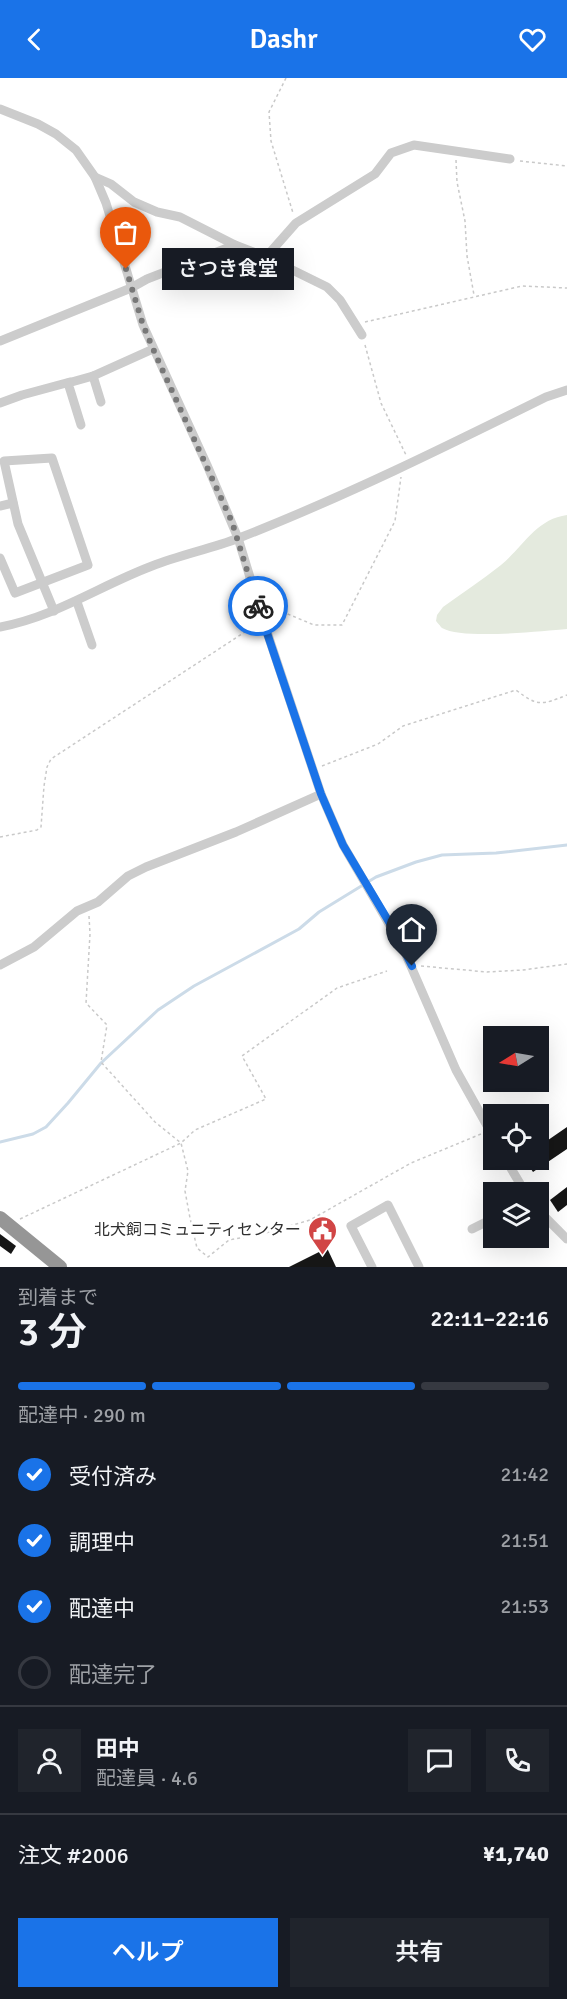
<!DOCTYPE html>
<html lang="ja">
<meta charset="utf-8">
<style>
:root{--surface:#171b24;--page:#20242c;--text:#f1f3f6;--muted:#9ea1a6;--line:#363941;--accent:#1a73e8}
body{margin:0;font-family:Signika,"Noto Sans JP",sans-serif;background:var(--page);color:var(--text);height:100vh;display:flex;flex-direction:column;font-size:22px;white-space:nowrap}
*{box-sizing:border-box;margin:0}
p{font-size:20px;color:var(--muted)}
.icon{flex:none;width:33px;height:33px;fill:none;stroke:currentColor;stroke-width:2;stroke-linecap:round;stroke-linejoin:round}
.map{position:relative;height:1189px;overflow:hidden}
.sheet{display:flex;flex-direction:column;background:var(--surface);flex:1}
.sheet>*{flex:none}
.needle{width:39px;rotate:259deg}
.buttons{position:absolute;left:483px;top:948px;display:grid;gap:12px}
.buttons a{display:grid;place-items:center;width:66px;height:66px;border-radius:0px;background:var(--surface);box-shadow:0 6px 24px #0002;font-size:30px}
.pin{position:absolute;display:grid;place-items:center;width:51px;height:51px;color:#fff;margin:-62px -26px;border-radius:50% 50% 50% 0;rotate:-45deg;box-shadow:0 0 6px #0007}
.pin .icon{rotate:45deg}
.courier{position:absolute;display:grid;place-items:center;width:60px;height:60px;margin:-30px;border:4px solid #1a73e8;border-radius:50%;background:#fff;color:#222;box-shadow:0 2px 8px #0007}
.bubble{position:absolute;height:42px;border-radius:0px;background:var(--surface);box-shadow:0 6px 24px #0002;font-size:20px;font-weight:600;line-height:42px;text-align:center}
.headline em{font-style:normal;font-weight:600}
.headline div{display:flex;flex-direction:column-reverse}
.headline{display:flex;align-items:center;justify-content:space-between;height:102px;padding:0 18px}
h1{font-size:39px;font-weight:600;line-height:45px}
.bar{display:grid;grid-template-columns:repeat(4,1fr);gap:9px 6px;align-content:center;height:72px;padding:0 18px}
.bar i{height:8px;border-radius:4px;background:var(--line)}
.bar .current{background:var(--accent)}
.bar p{grid-column:span 4}
.line{display:flex;align-items:center;gap:15px;padding:0 18px;border-top:2px solid var(--line)}
.line div{flex:1}
.round{display:grid;place-items:center;flex:none;width:63px;height:63px;border-radius:0px;background:var(--page)}
ol{padding:0 18px;list-style:none}
li{display:flex;align-items:center;gap:18px;height:66px}
li p{margin-inline-start:auto}
li .icon{padding:6px;border-radius:50%;background:var(--accent);color:#fff;stroke-width:4}
li:last-child{color:var(--muted)}
li i{width:33px;height:33px;border:3px solid var(--line);border-radius:50%}
.primary-button{display:flex;gap:12px;margin-top:auto;padding:12px 18px}
.primary-button a{flex:1;height:69px;border-radius:0px;background:var(--accent);color:#fff;font-size:24px;font-weight:600;line-height:69px;text-align:center}
.primary-button a+a{background:var(--page);color:var(--text)}
header{display:flex;justify-content:space-between;align-items:center;height:78px;padding:0 18px;background:var(--accent);color:#fff;font-size:27px;font-weight:600}
.map>svg:first-child{display:block}
</style>
<header><svg class="icon" aria-label="back" viewBox="0 0 24 24"><path d="M15 5l-7 7 7 7"/></svg>Dashr<svg class="icon" aria-label="heart" viewBox="0 0 24 24"><path d="M12 20l-8-8c-3-5 5-10 8-4 3-6 11-1 8 4z"/></svg></header>
<div class="map">
<svg width="567" height="1189" viewBox="0 0 567 1189">
<rect width="100%" height="100%" fill="#fff"/>
<path fill="#e4eade" d="M 567,437 L 567,551 C 541,553 463,562 442,550 C 441,549 437,544 436,543 L 437,537 L 443,529 C 462,515 482,502 501,487 C 523,469 536,441 567,437 Z"/>
<g fill="none" stroke-linecap="round" stroke-linejoin="round">
<path stroke="#ccdbe8" stroke-width="3" d="M 0,1064 L 33,1056 L 46,1049 L 68,1025 L 101,985 L 158,932 L 194,908 L 299,851 L 319,834 L 376,799 L 416,784 L 442,777 L 496,775 L 567,767"/>
</g>
<g fill="#161616">
<path d="M 567,1049 L 567,1071 L 533,1094 L 525,1082 L 538,1082 L 538,1069 Z"/>
<path d="M 567,1109 L 567,1127 L 558,1134 L 550,1122 Z"/>
<path d="M 0,1156 L 16,1168 L 11,1176 L 0,1168 Z"/>
<path d="M 327,1170 L 336,1189 L 289,1189 Z"/>
</g>
<g fill="none" stroke-linecap="round" stroke-linejoin="round">
<g stroke="#c9c9c9" stroke-width="1.5" stroke-dasharray="3 3" stroke-linecap="butt">
<path d="M 286,0 L 269,34 L 271,63 L 293,135"/>
<path d="M 456,82 L 457,104 L 465,143 L 467,178 L 474,217"/>
<path d="M 520,83 L 567,88"/>
<path d="M 365,244 L 522,208 L 567,210"/>
<path d="M 365,267 L 381,325 L 406,377"/>
<path d="M 270,534 L 283,534 L 314,547 L 342,547 L 395,443 L 401,399"/>
<path d="M 322,688 L 378,666 L 403,648 L 516,612 C 538,629 542,627 567,617"/>
<path d="M 0,759 L 37,752 L 41,749 L 44,708 L 47,689 L 51,681 L 254,548"/>
<path d="M 89,838 L 90,856 L 86,925 L 107,947 L 101,984 L 155,1044 L 181,1065 L 188,1093 L 185,1113 L 190,1140 L 197,1170 L 208,1179 L 229,1162 L 262,1156 L 310,1142 L 411,1085 L 481,1056"/>
<path d="M 421,888 L 487,894 L 523,892 L 567,886"/>
<path d="M 20,1141 L 181,1065 L 195,1052 L 266,1021 L 242,978 L 337,910 L 387,893"/>
</g>
<g stroke="#ccc" stroke-width="9">
<path d="M 0,31 L 38,46 L 56,56 L 76,72 L 95,99 L 106,125 L 143,247 L 207,387 L 238,460 L 263,542 L 321,716 L 343,767 L 403,870 L 456,992 L 494,1060"/>
<path d="M 95,99 L 111,106 L 134,124 L 157,134 L 180,139 L 235,167 L 266,179 L 327,209 L 340,222 L 362,257"/>
<path d="M 266,179 L 296,145 L 375,96 L 391,75 L 414,67 L 510,81"/>
<path d="M 0,263 L 131,210 L 147,201 L 235,167"/>
<path d="M 93,298 L 101,324"/>
<path d="M 0,325 L 22,317 L 70,304"/>
<path d="M 81,347 L 68,305 L 93,298 L 153,271"/>
<path d="M 0,428 L 13,425"/>
<path d="M 0,480 L 15,515 L 88,487 L 52,380 L 4,383 L 18,446 L 54,533"/>
<path d="M 77,524 L 92,567"/>
<path d="M 0,549 C 57,538 99,508 152,488 C 180,477 210,471 239,460 C 344,419 445,369 546,319 L 567,312"/>
<path d="M 0,887 L 34,869 L 77,833 L 98,824 L 128,798 L 146,789 L 236,754 L 321,716"/>
<path d="M 506,1082 L 525,1114"/>
<path d="M 538,1132 L 567,1161"/>
<path d="M 472,1151 L 494,1140"/>
<path d="M 372,1189 L 351,1148 L 388,1127 L 419,1189"/>
</g>
<path stroke="#969696" stroke-width="14" d="M 0,1140 L 60,1189"/>
</g>
<g fill="none" stroke-linecap="round" stroke-linejoin="round">
<path stroke="#787878" stroke-width="6" stroke-dasharray="0 10.8" d="M 126,191 L 143,247 L 157,280 L 232,444 L 258,528"/>
<path stroke="#1a73e8" stroke-width="8" d="M 258,528 L 321,716 L 343,767 L 395,854 L 412,888"/>
</g>
<defs>
<symbol id="civic-pin" viewBox="-11 -11 22 30"><path d="M0 17L-7.5 6A9.5 9.5 0 1 1 7.5 6Z" fill="#d14545" stroke="#fff"/><path d="M-.6-6.5H3V-4.5H.6V-3L4-1V1h2V6H-6V1h2V-1L-.6-3ZM-1.2 2.5V6h2.4V2.5Z" fill="#fff"/></symbol>
</defs>
<g fill-rule="evenodd">
<use href="#civic-pin" x="306" y="1136" width="33" height="45"/>
</g>
<g text-anchor="middle" dominant-baseline="central" stroke-width="6" stroke-linejoin="round" paint-order="stroke">
<g font-size="16" fill="#2f2f2f" stroke="#fff" text-anchor="end">
<text x="301" y="1152">北犬飼コミュニティセンター</text>
</g>
</g>
</svg>
<div class="buttons">
<a><svg class="needle" viewBox="-14 -14 28 28"><path d="M0-13l5 13h-10z" fill="#e53935"/><path d="M0 13l5-13h-10z" fill="#9ea1a6"/></svg></a>
<a><svg class="icon" aria-label="locate" viewBox="0 0 24 24"><circle cx="12" cy="12" r="6"/><path d="M12 2v4M12 18v4M2 12h4M18 12h4"/></svg></a>
<a><svg class="icon" aria-label="layers" viewBox="0 0 24 24"><path d="M12 4l9 5-9 5-9-5zM3 14l9 5 9-5"/></svg></a>
</div>
<div class="pin" style="left:126px;top:191px;background:#ea580c"><svg class="icon" aria-label="bag" viewBox="0 0 24 24"><path d="M5 8h14l-1 12H6zM9 8a3 3 0 0 1 6 0"/></svg></div>
<div class="pin" style="left:412px;top:888px;background:#1f2937"><svg class="icon" aria-label="home" viewBox="0 0 24 24"><path d="M3 11l9-7 9 7M6 9v11h12V9"/></svg></div>
<div class="courier" style="left:258px;top:528px"><svg class="icon" aria-label="bike" viewBox="0 0 24 24"><circle cx="6" cy="16" r="4"/><circle cx="18" cy="16" r="4"/><path d="M6 16l4-8h5l3 8M10 8l3 8H6M13 5h3"/></svg></div>
<div class="bubble" style="left:162px;top:170px;width:132px">さつき食堂</div>
</div>
<section class="sheet">
<div class="headline"><div><h1>3 分</h1><p>到着まで</p></div><em>22:11–22:16</em></div>
<div class="bar"><i class="current"></i><i class="current"></i><i class="current"></i><i></i><p>配達中 · 290 m</p></div>
<ol>
<li><svg class="icon" aria-label="check" viewBox="0 0 24 24"><path d="M5 12l5 5 9-10"/></svg>受付済み<p>21:42</p></li>
<li><svg class="icon" aria-label="check" viewBox="0 0 24 24"><path d="M5 12l5 5 9-10"/></svg>調理中<p>21:51</p></li>
<li><svg class="icon" aria-label="check" viewBox="0 0 24 24"><path d="M5 12l5 5 9-10"/></svg>配達中<p>21:53</p></li>
<li><i></i>配達完了</li>
</ol>
<div class="line" style="height:108px"><a class="round"><svg class="icon" aria-label="person" viewBox="0 0 24 24"><circle cx="12" cy="8" r="4"/><path d="M4 21q1-7 8-7t8 7"/></svg></a><div><b>田中</b><p>配達員 · 4.6</p></div><a class="round"><svg class="icon" aria-label="chat" viewBox="0 0 24 24"><path d="M4 5h16v11H9l-5 4z"/></svg></a><a class="round"><svg class="icon" aria-label="phone" viewBox="0 0 24 24"><path d="M5 4h4l2 5-3 2q2 4 5 5l2-3 5 2v4C11 20 4 13 5 4z"/></svg></a></div>
<div class="line" style="height:78px"><div>注文 #2006</div><b>¥1,740</b></div>
<div class="primary-button"><a>ヘルプ</a><a>共有</a></div>
</section>
